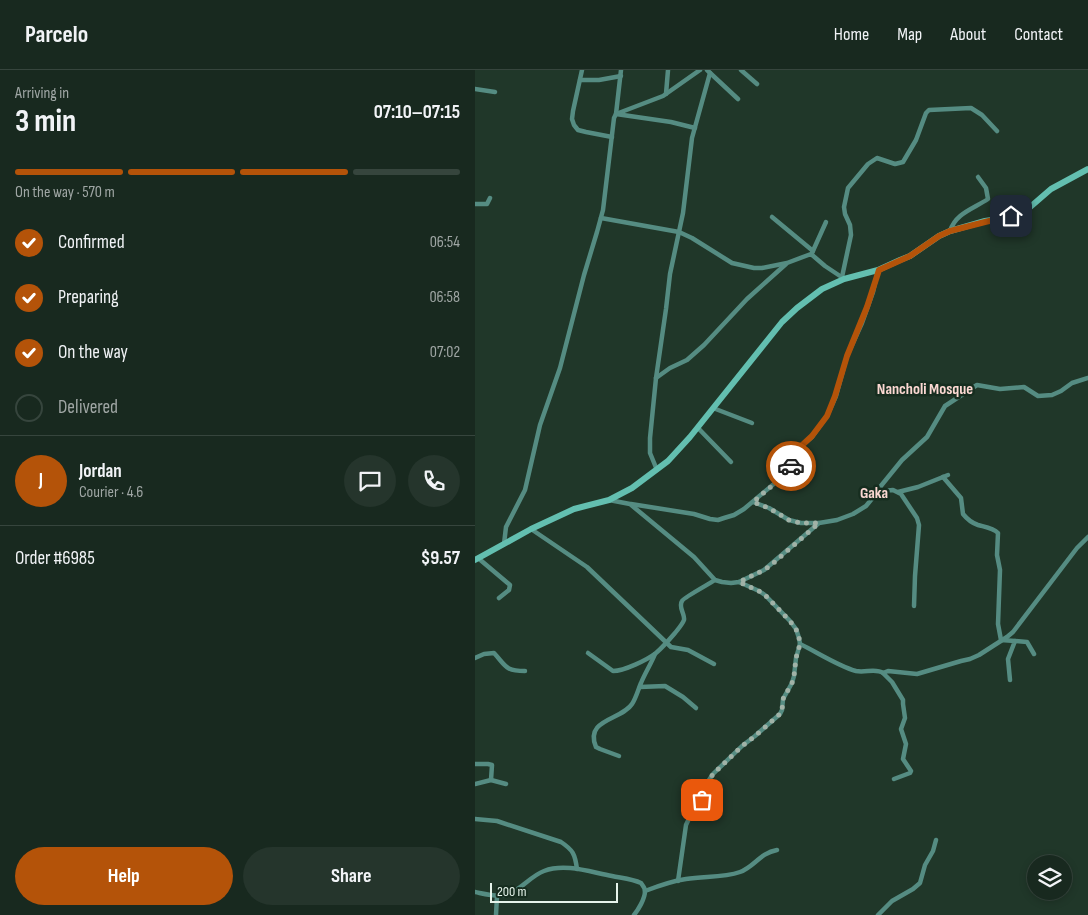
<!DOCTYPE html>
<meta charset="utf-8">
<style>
:root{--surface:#18291f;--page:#25352c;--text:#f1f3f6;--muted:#9fa6a4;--line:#36453d;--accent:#b45309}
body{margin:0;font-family:"Sofia Sans Condensed",sans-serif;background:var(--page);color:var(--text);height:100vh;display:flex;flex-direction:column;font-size:19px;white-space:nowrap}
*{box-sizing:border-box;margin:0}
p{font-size:16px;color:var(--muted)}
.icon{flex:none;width:28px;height:28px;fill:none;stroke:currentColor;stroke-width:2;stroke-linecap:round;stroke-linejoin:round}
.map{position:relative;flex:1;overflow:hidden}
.sheet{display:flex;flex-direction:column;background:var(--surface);width:475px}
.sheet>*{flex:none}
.buttons{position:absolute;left:552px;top:785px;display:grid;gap:10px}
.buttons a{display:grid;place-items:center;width:45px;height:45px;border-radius:50%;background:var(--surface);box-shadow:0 2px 8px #0003,0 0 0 1px var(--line);font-size:25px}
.scale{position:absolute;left:15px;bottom:12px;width:128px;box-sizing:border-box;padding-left:5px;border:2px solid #e6f4eb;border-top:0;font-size:14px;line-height:18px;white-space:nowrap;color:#e6f4eb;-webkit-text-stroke:4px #162d1f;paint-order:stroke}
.pin{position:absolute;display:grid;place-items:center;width:42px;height:42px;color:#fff;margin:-21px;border-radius:10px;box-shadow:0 2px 8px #0006}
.courier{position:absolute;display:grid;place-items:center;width:50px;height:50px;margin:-25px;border:4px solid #b45309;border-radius:50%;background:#fff;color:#222;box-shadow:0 1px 6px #0007}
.summary em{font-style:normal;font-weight:700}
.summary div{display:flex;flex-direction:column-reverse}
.summary{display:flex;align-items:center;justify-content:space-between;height:85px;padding:0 15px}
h1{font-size:32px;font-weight:700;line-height:38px}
.bar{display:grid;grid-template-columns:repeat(4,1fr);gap:8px 5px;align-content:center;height:60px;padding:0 15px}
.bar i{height:6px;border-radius:4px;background:var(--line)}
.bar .active{background:var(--accent)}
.bar p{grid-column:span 4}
.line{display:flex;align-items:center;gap:12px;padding:0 15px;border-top:1px solid var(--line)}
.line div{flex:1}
.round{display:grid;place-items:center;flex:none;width:52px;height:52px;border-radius:26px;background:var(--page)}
ol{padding:0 15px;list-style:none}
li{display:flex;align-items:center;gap:15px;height:55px}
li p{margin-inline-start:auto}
li .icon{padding:5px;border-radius:50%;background:var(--accent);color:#fff;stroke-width:4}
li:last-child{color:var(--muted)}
li i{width:28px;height:28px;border:2px solid var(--line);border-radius:50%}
.cta{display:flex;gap:10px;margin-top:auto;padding:10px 15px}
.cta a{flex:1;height:58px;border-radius:30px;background:var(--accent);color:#fff;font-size:20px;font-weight:700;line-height:58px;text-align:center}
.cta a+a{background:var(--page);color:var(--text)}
header{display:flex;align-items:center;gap:30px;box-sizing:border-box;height:70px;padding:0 25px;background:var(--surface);border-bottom:1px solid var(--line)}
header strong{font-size:24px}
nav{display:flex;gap:28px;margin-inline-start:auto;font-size:18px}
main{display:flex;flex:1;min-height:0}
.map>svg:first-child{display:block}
</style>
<header>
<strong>Parcelo</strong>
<nav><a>Home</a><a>Map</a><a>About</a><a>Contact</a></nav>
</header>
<main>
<section class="sheet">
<div class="summary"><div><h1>3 min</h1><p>Arriving in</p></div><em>07:10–07:15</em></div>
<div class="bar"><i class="active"></i><i class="active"></i><i class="active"></i><i></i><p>On the way · 570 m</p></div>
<ol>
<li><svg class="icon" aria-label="check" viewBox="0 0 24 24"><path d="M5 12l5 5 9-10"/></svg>Confirmed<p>06:54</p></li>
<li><svg class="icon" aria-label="check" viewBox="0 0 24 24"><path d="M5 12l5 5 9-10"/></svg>Preparing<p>06:58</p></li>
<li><svg class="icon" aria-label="check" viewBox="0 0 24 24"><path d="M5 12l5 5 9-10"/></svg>On the way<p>07:02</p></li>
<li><i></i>Delivered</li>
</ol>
<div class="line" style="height:90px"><b class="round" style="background:var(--accent);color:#fff">J</b><div><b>Jordan</b><p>Courier · 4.6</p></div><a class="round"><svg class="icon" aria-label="chat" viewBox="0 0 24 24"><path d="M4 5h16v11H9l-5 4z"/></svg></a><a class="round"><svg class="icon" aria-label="phone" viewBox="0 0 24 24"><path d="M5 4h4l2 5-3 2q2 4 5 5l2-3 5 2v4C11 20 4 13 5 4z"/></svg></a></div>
<div class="line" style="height:65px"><div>Order #6985</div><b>$9.57</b></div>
<div class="cta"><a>Help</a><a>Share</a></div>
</section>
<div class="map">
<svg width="613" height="845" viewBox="0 0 613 845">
<rect width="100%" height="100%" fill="#203729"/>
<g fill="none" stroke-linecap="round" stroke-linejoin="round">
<g stroke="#558c82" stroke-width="4.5">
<path d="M 107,0 L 98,41 L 97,49 L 99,55 L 103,60 L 111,62 L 137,67"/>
<path d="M 146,0 L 141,44 L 196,52 L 220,58"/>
<path d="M 232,0 L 263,29"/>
<path d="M 266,0 L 282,14"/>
<path d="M 105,10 L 124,10 L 146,6"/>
<path d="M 0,19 L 20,22"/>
<path d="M 191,24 L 193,0"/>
<path d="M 0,134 L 12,134 L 15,128"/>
<path d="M 297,147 L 338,181"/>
<path d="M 126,148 L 204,162 L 217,168 L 257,193 L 279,198 L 287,198 L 312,193 L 336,184 L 350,196 L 368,208"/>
<path d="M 475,161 C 481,143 498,139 513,129 L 511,118 L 503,107"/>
<path d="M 337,183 L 351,152"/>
<path d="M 367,207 L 376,165 L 375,155 L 370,144 L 369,137 L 373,118 L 393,94 L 402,88 L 420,94 L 428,92 L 441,70 L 451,43 L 454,40 L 496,38 L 507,45 L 522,61"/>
<path d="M 181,308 L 195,298 L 212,290 L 229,275 L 272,229 L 311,194"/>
<path d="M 238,338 L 277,353"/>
<path d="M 223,358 L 256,392"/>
<path d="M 182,400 L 175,383 L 175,368 L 181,308 L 191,239 L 195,204 L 208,143 L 217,68 L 235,3"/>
<path d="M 468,407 L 486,428 L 488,444 C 492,449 497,453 503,455 C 510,457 518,458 523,463 L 522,485 L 525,500 L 523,554 L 526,570 L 540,571 L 533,589 L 535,610"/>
<path d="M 401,422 L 427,390 L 452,367 L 470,336 L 502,315 L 525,319 L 549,317 L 563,326 L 577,325 L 586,321 L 597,313 L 613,308"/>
<path d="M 423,422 L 443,417 L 473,405"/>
<path d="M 134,430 L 155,434 L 219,487 L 240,510 L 247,512 L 256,513 L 264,512 L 289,500 L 344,453 L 362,450 L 378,444 L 391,436 L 400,425 L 407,421 L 418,420 L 426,424 L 442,448 L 444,455 L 440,506 L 439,536"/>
<path d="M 278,432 L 294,438 L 314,450 L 326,453 L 344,453"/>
<path d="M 156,434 L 219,444 L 235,449 L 243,450 L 249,448 L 259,445 L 269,439 L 313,402 L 320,383 L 324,378 L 337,367 L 352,346 L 361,326 L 372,286 L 387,253 L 398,222 L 403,200"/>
<path d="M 56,459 L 112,497 L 196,577 L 213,580 L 239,594"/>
<path d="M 29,474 L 31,457 L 50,420 L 65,355 L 85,298 L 109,205 L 122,162 L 128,140 L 139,48 L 141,44 L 188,26 L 225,0"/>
<path d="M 3,488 L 35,515 L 34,520 L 24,528"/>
<path d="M 540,571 L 552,572 L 559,584"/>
<path d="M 325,574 C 342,582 363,596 381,601 C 390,603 401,598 408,603 L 413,601 L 442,604 L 486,591 L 495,589 L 504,585 L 532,567 L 538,562 L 602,478 L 613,467"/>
<path d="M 113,583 L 138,601 C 149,601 172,590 181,583 C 188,577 194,570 200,563 C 203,559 207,555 209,550 C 210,544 203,537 207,531 C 208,528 234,514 240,510"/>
<path d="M 0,588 L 9,584 L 19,583 C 31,596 30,601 50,601"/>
<path d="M 408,603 L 417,612 L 428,630 L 428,634 L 430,648 L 426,659 L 431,674 L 428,689 L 436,701 L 435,703 L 419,709"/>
<path d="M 165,617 L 190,616 L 208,627 L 221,638"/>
<path d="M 144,686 L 125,679 L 121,677 C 109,649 147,650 157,634 C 161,628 163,620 166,613 C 170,603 176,594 180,584"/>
<path d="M 0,694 L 13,694 L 17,695 L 16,710"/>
<path d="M 0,714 L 16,710 L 31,714"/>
<path d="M 0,749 L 22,751 L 86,772 C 98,780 100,784 102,799"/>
<path d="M 203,811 L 211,755 L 219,738 L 227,730 L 234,714 L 234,710 L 238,704 L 267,676 L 280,666 L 305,644 L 307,640 L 308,629 L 317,613 L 319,606 L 321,588 L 325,574 L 324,568 L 321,559 L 315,551 L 290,525 L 284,521 L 264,512"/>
<path d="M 170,821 C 183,816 197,811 211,809 C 230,806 248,808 265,802 C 279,797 285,783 302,780"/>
<path d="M 0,822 C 10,824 21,827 30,825 C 43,823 55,806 69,801 C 90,793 115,802 137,806 C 146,808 157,809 166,813 C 168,816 170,818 170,821 C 170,829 163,840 159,845"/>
<path d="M 21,845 L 22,826"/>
<path d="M 403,845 L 417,831 L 438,819 L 445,813 L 450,795 L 458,781 L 461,770"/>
</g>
<path stroke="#63bfb0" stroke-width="6" d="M 0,490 L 56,459 L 99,439 L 134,430 L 157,418 L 193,391 L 215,367 L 307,252 L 322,238 L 347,219 L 369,209 L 403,200 L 425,190 L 435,186 L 464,166 L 475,161 L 510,151 L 544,145 L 554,138 L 576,119 L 613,99"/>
</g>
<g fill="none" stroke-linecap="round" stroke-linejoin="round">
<path stroke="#a1b2a7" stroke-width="5" stroke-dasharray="0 9" d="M 227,730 L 234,714 L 234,710 L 238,704 L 267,676 L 280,666 L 305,644 L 307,640 L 308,629 L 317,613 L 319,606 L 321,588 L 325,574 L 324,568 L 321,559 L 315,551 L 290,525 L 284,521 L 264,512 L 289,500 L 295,496 L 344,453 L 326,453 L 314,450 L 294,438 L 278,432 L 313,402 L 316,396"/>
<path stroke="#b45309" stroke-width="6" d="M 316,396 L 320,383 L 324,378 L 337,366 L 352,346 L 360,326 L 372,286 L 392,237 L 404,200 L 435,186 L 464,166 L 475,161 L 510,152 L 536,146"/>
</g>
<g text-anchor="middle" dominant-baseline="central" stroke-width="5" stroke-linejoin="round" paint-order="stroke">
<g font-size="16" font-weight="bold" fill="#fbd8d2" stroke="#162d1f">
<text x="450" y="319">Nancholi Mosque</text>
<text x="399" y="423">Gaka</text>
</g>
</g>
</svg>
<div class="buttons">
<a><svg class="icon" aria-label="layers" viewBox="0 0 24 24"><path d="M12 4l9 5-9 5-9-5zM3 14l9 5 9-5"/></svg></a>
</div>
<div class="scale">200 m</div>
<div class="pin" style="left:227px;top:730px;background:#ea580c"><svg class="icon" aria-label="bag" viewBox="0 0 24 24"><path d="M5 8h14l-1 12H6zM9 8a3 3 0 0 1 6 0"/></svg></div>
<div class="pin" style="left:536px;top:146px;background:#1f2937"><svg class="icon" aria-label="home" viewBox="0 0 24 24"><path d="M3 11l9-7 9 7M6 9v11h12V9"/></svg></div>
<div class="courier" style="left:316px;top:396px"><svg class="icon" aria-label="car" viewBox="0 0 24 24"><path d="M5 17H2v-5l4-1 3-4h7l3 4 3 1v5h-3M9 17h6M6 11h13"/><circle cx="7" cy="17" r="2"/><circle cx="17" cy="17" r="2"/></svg></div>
</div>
</main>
